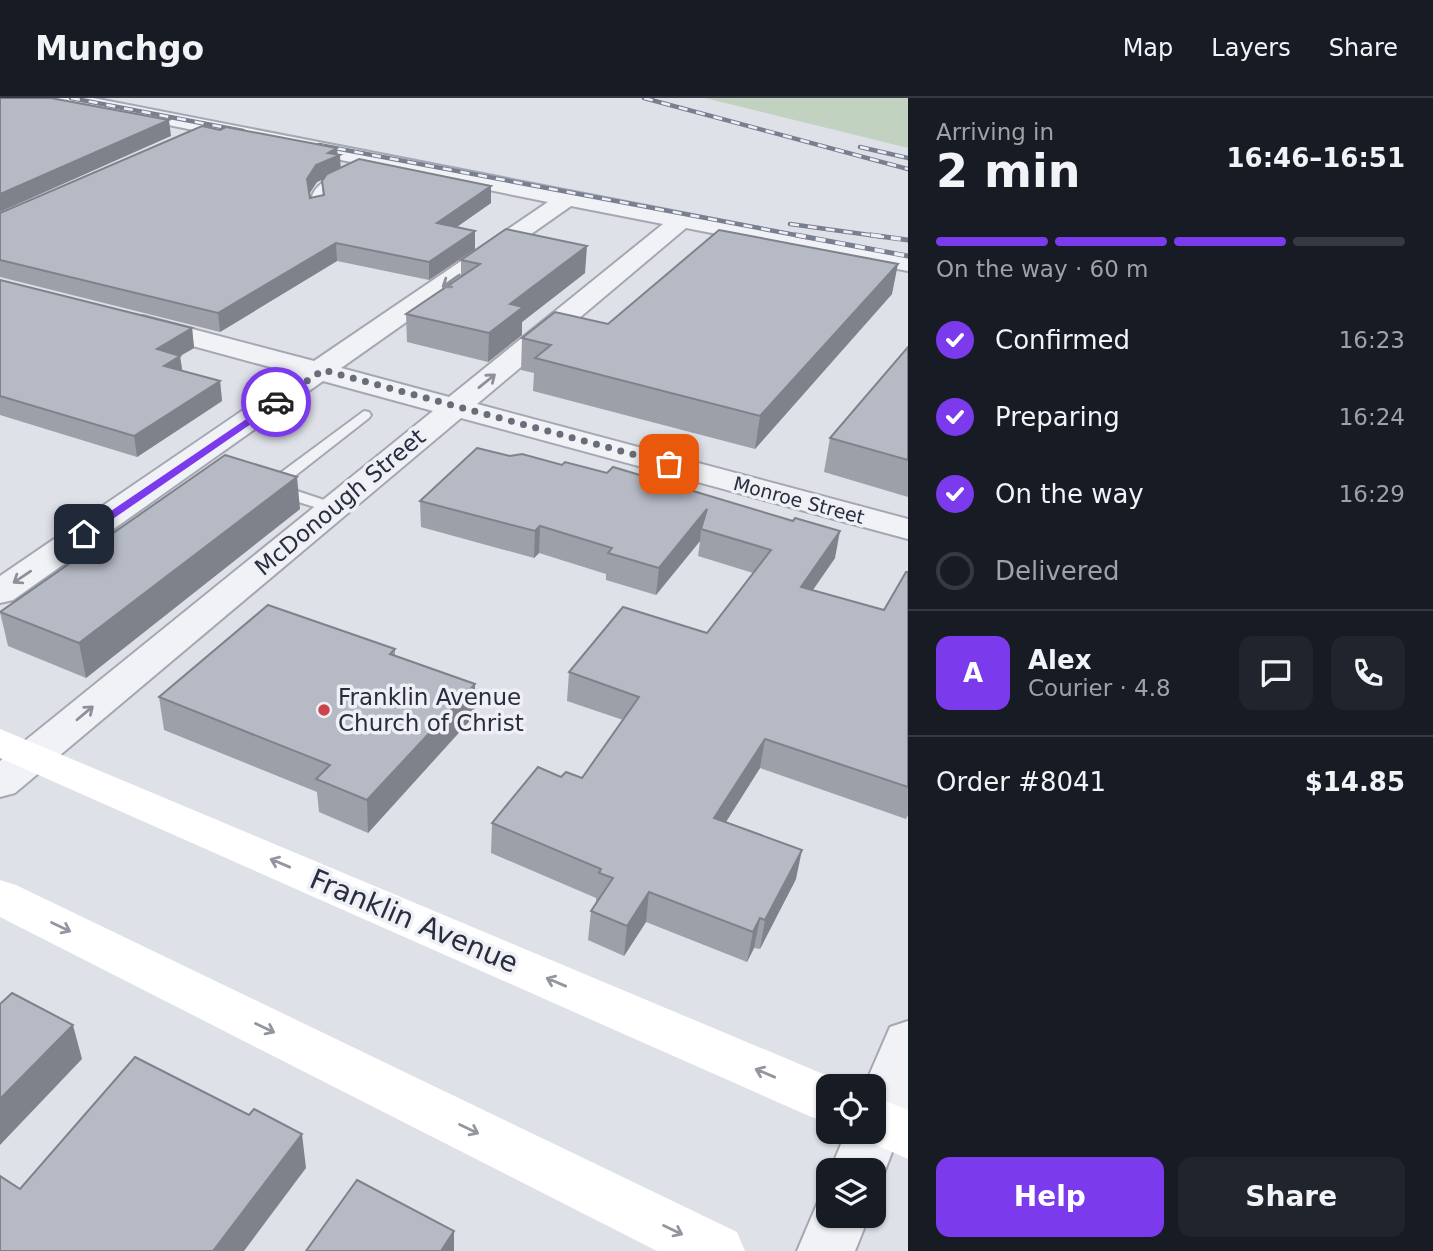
<!DOCTYPE html>
<meta charset="utf-8">
<style>
:root{--surface:#171b24;--page:#20242c;--text:#f1f3f6;--muted:#9ea1a6;--line:#363941;--accent:#7c3aed}
body{margin:0;font-family:"DejaVu Sans",sans-serif;background:var(--page);color:var(--text);height:100vh;display:flex;flex-direction:column;font-size:26px;white-space:nowrap}
*{box-sizing:border-box;margin:0}
p{font-size:23px;color:var(--muted)}
.icon{flex:none;width:38px;height:38px;fill:none;stroke:currentColor;stroke-width:2;stroke-linecap:round;stroke-linejoin:round}
.map{position:relative;flex:1;overflow:hidden}
.side{display:flex;flex-direction:column;background:var(--surface);width:525px}
.side>*{flex:none}
.tools{position:absolute;left:816px;top:976px;display:grid;gap:14px}
.tools a{display:grid;place-items:center;width:70px;height:70px;border-radius:14px;background:var(--surface);box-shadow:0 2px 5px #0004;font-size:35px}
.pin{position:absolute;display:grid;place-items:center;width:60px;height:60px;color:#fff;margin:-30px;border-radius:14px;box-shadow:0 4px 10px #0006}
.courier{position:absolute;display:grid;place-items:center;width:70px;height:70px;margin:-35px;border:5px solid #7c3aed;border-radius:50%;background:#fff;color:#222;box-shadow:0 2px 9px #0007}
.overview em{font-style:normal;font-weight:700}
.overview div{display:flex;flex-direction:column-reverse}
.overview{display:flex;align-items:center;justify-content:space-between;height:119px;padding:0 28px}
h1{font-size:46px;font-weight:700;line-height:52px}
.bar{display:grid;grid-template-columns:repeat(4,1fr);gap:10px 7px;align-content:center;height:84px;padding:0 28px}
.bar i{height:9px;border-radius:5px;background:var(--line)}
.bar .active{background:var(--accent)}
.bar p{grid-column:span 4}
.line{display:flex;align-items:center;gap:18px;padding:0 28px;border-top:2px solid var(--line)}
.line div{flex:1}
.round{display:grid;place-items:center;flex:none;width:74px;height:74px;border-radius:14px;background:var(--page)}
ol{padding:0 28px;list-style:none}
li{display:flex;align-items:center;gap:21px;height:77px}
li p{margin-inline-start:auto}
li .icon{padding:7px;border-radius:50%;background:var(--accent);color:#fff;stroke-width:4}
li:last-child{color:var(--muted)}
li i{width:38px;height:38px;border:4px solid var(--line);border-radius:50%}
.button{display:flex;gap:14px;margin-top:auto;padding:14px 28px}
.button a{flex:1;height:80px;border-radius:14px;background:var(--accent);color:#fff;font-size:28px;font-weight:700;line-height:80px;text-align:center}
.button a+a{background:var(--page);color:var(--text)}
header{display:flex;align-items:center;gap:42px;box-sizing:border-box;height:98px;padding:0 35px;background:var(--surface);border-bottom:2px solid var(--line)}
header strong{font-size:33px}
nav{display:flex;gap:38px;margin-inline-start:auto;font-size:24px}
main{display:flex;flex:1;min-height:0}
.map>svg:first-child{display:block}
</style>
<header>
<strong>Munchgo</strong>
<nav><a>Map</a><a>Layers</a><a>Share</a></nav>
</header>
<main>
<div class="map">
<svg width="908" height="1153" viewBox="0 0 908 1153">
<rect width="100%" height="100%" fill="#dfe1e8"/>
<path fill="#c2d2c0" d="M 705,0 L 908,0 L 908,50 Z"/>
<g fill="none" stroke-linecap="round" stroke-linejoin="round">
<defs>
<g id="lane">
<path d="M 344,75 L 349,78 L 348,80 L 324,94 L 321,115 L 313,115 C 305,92 324,81 344,75 Z"/>
<path d="M 364,313 L 369,314 L 371,317 L 369,320 L 282,388 L 339,407 L 341,410 L 339,413 L 327,413 L 264,393 L 262,390 L 264,387 Z"/>
</g>
<g id="street">
<path d="M 56,0 L 93,0 L 908,159 L 908,173 L 686,130 L 477,306 L 908,421 L 908,441 L 461,320 L 15,695 L 0,699 L 0,663 L 433,313 L 323,283 L 13,502 L 0,505 L 0,478 L 296,276 L 134,232 L 130,226 L 134,220 L 143,218 L 314,263 L 548,104 L 65,6 ZM 571,108 L 663,126 L 449,299 L 341,270 Z"/>
<path d="M 908,923 L 908,1012 L 878,1091 L 873,1092 L 873,1073 L 830,1073 L 846,1034 L 873,1034 L 873,989 L 864,989 L 890,929 Z"/>
<path d="M 828,1096 L 828,1118 L 869,1118 L 855,1153 L 797,1153 L 820,1099 Z"/>
</g>
</defs>
<use href="#lane" stroke="#a4a8b2" stroke-width="4"/>
<use href="#street" stroke="#a4a8b2" stroke-width="4"/>
<use href="#lane" fill="#f1f2f6" fill-rule="evenodd"/>
<use href="#street" fill="#f1f2f6" fill-rule="evenodd"/>
<g fill="#fff" fill-rule="evenodd">
<path d="M 0,631 L 847,986 L 848,989 L 828,989 L 828,1025 L 809,1018 L 0,660 Z"/>
<path d="M 0,782 L 16,787 L 737,1134 L 745,1153 L 657,1153 L 0,819 Z"/>
<path d="M 873,998 L 908,1012 L 908,1061 L 854,1037 L 852,1034 L 873,1034 Z"/>
</g>
<defs>
<g id="rail-far1">
<path d="M 71,0 L 243,33"/>
<path d="M 644,0 L 908,71"/>
<path d="M 319,47 L 806,139"/>
<path d="M 860,49 L 908,60"/>
<path d="M 790,126 L 884,139"/>
</g>
<g id="rail">
<path d="M 796,137 L 908,158"/>
<path d="M 871,137 L 908,142"/>
</g>
</defs>
<use href="#rail-far1" stroke="#787f91" stroke-width="4.5"/>
<use href="#rail" stroke="#787f91" stroke-width="5"/>
<use href="#rail-far1" stroke="#eef0f5" stroke-width="2.5" stroke-dasharray="9" stroke-linecap="butt"/>
<use href="#rail" stroke="#eef0f5" stroke-width="3.5" stroke-dasharray="10" stroke-linecap="butt"/>
</g>
<g fill="#9da0a9" fill-rule="evenodd">
<path d="M 337,50 L 340,69 L 491,105 L 456,129 L 475,151 L 429,182 L 337,163 L 220,234 L 0,179 L 0,115 ZM 323,81 L 322,83 L 323,98 L 310,100 L 309,95 L 317,84 Z"/>
<path d="M 461,162 L 585,175 L 522,224 L 522,237 L 488,264 L 407,244 L 406,216 L 461,179 Z"/>
<path d="M 0,182 L 192,230 L 194,250 L 180,258 L 182,273 L 220,283 L 222,303 L 137,359 L 0,317 Z"/>
<path d="M 892,196 L 755,351 L 533,293 L 534,275 L 521,272 L 522,240 L 608,226 Z"/>
<path d="M 908,249 L 908,399 L 824,374 L 830,340 Z"/>
<path d="M 477,350 L 835,460 L 813,492 L 884,512 L 908,474 L 908,717 L 906,721 L 760,670 L 726,724 L 796,781 L 760,851 L 754,850 L 747,864 L 646,824 L 624,858 L 588,842 L 591,813 L 596,804 L 596,800 L 491,755 L 492,725 L 561,679 L 582,680 L 623,622 L 567,603 L 569,574 L 707,535 L 753,475 L 698,458 L 700,443 L 656,497 L 606,482 L 606,476 L 539,455 L 534,460 L 421,429 L 420,403 Z"/>
<path d="M 300,411 L 86,580 L 8,548 L 0,514 Z"/>
<path d="M 395,551 L 395,557 L 475,586 L 474,618 L 368,735 L 319,714 L 317,694 L 164,632 L 159,599 Z"/>
</g>
<g fill="#7f828a">
<path d="M 169,22 L 171,38 L 0,114 L 0,96 Z"/>
<path d="M 337,50 L 337,58 L 340,57 L 341,73 L 317,84 L 308,98 L 307,81 L 316,67 L 328,55 Z"/>
<path d="M 491,88 L 491,105 L 437,143 L 437,125 Z"/>
<path d="M 475,133 L 475,151 L 429,182 L 429,164 Z"/>
<path d="M 336,145 L 337,163 L 220,234 L 218,215 Z"/>
<path d="M 587,148 L 585,175 L 522,224 L 522,237 L 488,264 L 489,235 L 510,206 Z"/>
<path d="M 898,166 L 892,196 L 755,351 L 760,318 Z"/>
<path d="M 192,230 L 194,250 L 180,258 L 183,277 L 167,288 L 157,251 Z"/>
<path d="M 220,283 L 222,303 L 137,359 L 134,338 Z"/>
<path d="M 297,379 L 300,411 L 86,580 L 79,545 Z"/>
<path d="M 707,411 L 701,431 L 700,443 L 656,497 L 659,470 Z"/>
<path d="M 540,428 L 539,455 L 534,460 L 535,433 Z"/>
<path d="M 840,433 L 835,460 L 796,516 L 801,489 Z"/>
<path d="M 475,586 L 474,618 L 368,735 L 367,702 Z"/>
<path d="M 765,641 L 760,670 L 710,749 L 714,720 Z"/>
<path d="M 802,752 L 796,781 L 760,851 L 765,822 Z"/>
<path d="M 649,794 L 646,824 L 624,858 L 627,828 Z"/>
<path d="M 760,820 L 754,850 L 747,864 L 753,834 Z"/>
<path d="M 73,927 L 82,961 L 0,1047 L 0,1001 Z"/>
<path d="M 302,1036 L 306,1070 L 244,1153 L 213,1153 Z"/>
<path d="M 454,1133 L 454,1153 L 441,1153 Z"/>
</g>
<g fill="#b6bac5" stroke="#7f828a" stroke-width="2">
<path d="M 0,0 L 51,0 L 169,22 L 0,96 Z"/>
<path d="M 202,28 L 220,32 L 226,29 L 337,50 L 328,55 L 340,57 L 316,67 L 307,81 L 310,100 L 324,97 L 322,83 L 327,76 L 359,61 L 491,88 L 437,125 L 475,133 L 429,164 L 336,145 L 218,215 L 0,162 L 0,115 Z"/>
<path d="M 506,131 L 587,148 L 510,206 L 523,209 L 489,235 L 406,216 L 480,166 L 461,162 Z"/>
<path d="M 719,132 L 898,166 L 760,318 L 535,260 L 551,247 L 522,240 L 555,214 L 608,226 Z"/>
<path d="M 0,182 L 192,230 L 157,251 L 180,258 L 164,268 L 220,283 L 134,338 L 0,298 Z"/>
<path d="M 908,249 L 908,362 L 830,340 Z"/>
<path d="M 477,350 L 510,358 L 522,356 L 562,367 L 565,364 L 607,375 L 613,369 L 793,423 L 795,420 L 840,433 L 801,489 L 884,512 L 906,474 L 908,474 L 908,689 L 765,641 L 714,720 L 802,752 L 765,822 L 760,820 L 753,834 L 649,794 L 627,828 L 591,813 L 613,780 L 599,775 L 601,771 L 492,725 L 538,669 L 561,679 L 566,674 L 582,680 L 639,599 L 569,574 L 623,509 L 707,535 L 771,452 L 701,431 L 707,411 L 659,470 L 608,455 L 612,450 L 540,428 L 535,433 L 420,403 Z"/>
<path d="M 225,357 L 297,379 L 79,545 L 0,514 Z"/>
<path d="M 268,507 L 395,551 L 390,556 L 475,586 L 367,702 L 316,681 L 330,667 L 159,599 Z"/>
<path d="M 12,895 L 73,927 L 0,1001 L 0,906 Z"/>
<path d="M 135,959 L 249,1017 L 254,1011 L 302,1036 L 213,1153 L 0,1153 L 0,1078 L 20,1091 Z"/>
<path d="M 357,1082 L 454,1133 L 441,1153 L 306,1153 Z"/>
</g>
<defs><path id="oneway-shaft" d="M-6 0H5M1.5-3L5.5 0L1.5 3" fill="none" stroke-width="1.6" stroke-linecap="round" stroke-linejoin="round" transform="scale(1.75)"/></defs>
<g stroke="#8c909a">
<use href="#oneway-shaft" transform="translate(451 183) rotate(145)"/>
<use href="#oneway-shaft" transform="translate(487 283) rotate(-39)"/>
<use href="#oneway-shaft" transform="translate(22 479) rotate(146)"/>
<use href="#oneway-shaft" transform="translate(85 615) rotate(-40)"/>
</g>
<g stroke="#94969f">
<use href="#oneway-shaft" transform="translate(280 765) rotate(-157)"/>
<use href="#oneway-shaft" transform="translate(61 829) rotate(26)"/>
<use href="#oneway-shaft" transform="translate(556 884) rotate(-157)"/>
<use href="#oneway-shaft" transform="translate(265 930) rotate(26)"/>
<use href="#oneway-shaft" transform="translate(765 975) rotate(-157)"/>
<use href="#oneway-shaft" transform="translate(469 1031) rotate(26)"/>
<use href="#oneway-shaft" transform="translate(673 1132) rotate(26)"/>
</g>
<path fill="#7c3aed" d="M 276,301 L 280,306 L 88,438 L 80,438 L 80,434 Z"/>
<g fill="none" stroke-linecap="round" stroke-linejoin="round">
<path stroke="#686d7a" stroke-width="7" stroke-dasharray="0 12.6" d="M 276,304 L 323,272 L 669,366"/>
</g>
<circle fill="#cc444b" stroke="#eef0f5" stroke-width="2.5" cx="324" cy="612" r="7"/>
<g text-anchor="middle" dominant-baseline="central" stroke-width="7" stroke-linejoin="round" paint-order="stroke">
<g font-size="19" fill="#282e3f" stroke="#eef0f5">
<text transform="translate(799 402) rotate(15)">Monroe Street</text>
</g>
<g font-size="23" fill="#282e3f" stroke="#eef0f5">
<text transform="translate(340 404) rotate(-40)">McDonough Street</text>
</g>
<g font-size="23" fill="#282e3f" stroke="#eef0f5" text-anchor="start">
<text x="338" y="599">Franklin Avenue<tspan x="338" dy="26">Church of Christ</tspan></text>
</g>
<g font-size="28" fill="#282e3f" stroke="#eef0f5">
<text transform="translate(414 823) rotate(23)">Franklin Avenue</text>
</g>
</g>
</svg>
<div class="tools">
<a><svg class="icon" aria-label="locate" viewBox="0 0 24 24"><circle cx="12" cy="12" r="6"/><path d="M12 2v4M12 18v4M2 12h4M18 12h4"/></svg></a>
<a><svg class="icon" aria-label="layers" viewBox="0 0 24 24"><path d="M12 4l9 5-9 5-9-5zM3 14l9 5 9-5"/></svg></a>
</div>
<div class="pin" style="left:669px;top:366px;background:#ea580c"><svg class="icon" aria-label="bag" viewBox="0 0 24 24"><path d="M5 8h14l-1 12H6zM9 8a3 3 0 0 1 6 0"/></svg></div>
<div class="pin" style="left:84px;top:436px;background:#1f2937"><svg class="icon" aria-label="home" viewBox="0 0 24 24"><path d="M3 11l9-7 9 7M6 9v11h12V9"/></svg></div>
<div class="courier" style="left:276px;top:304px"><svg class="icon" aria-label="car" viewBox="0 0 24 24"><path d="M5 17H2v-5l4-1 3-4h7l3 4 3 1v5h-3M9 17h6M6 11h13"/><circle cx="7" cy="17" r="2"/><circle cx="17" cy="17" r="2"/></svg></div>
</div>
<section class="side">
<div class="overview"><div><h1>2 min</h1><p>Arriving in</p></div><em>16:46–16:51</em></div>
<div class="bar"><i class="active"></i><i class="active"></i><i class="active"></i><i></i><p>On the way · 60 m</p></div>
<ol>
<li><svg class="icon" aria-label="check" viewBox="0 0 24 24"><path d="M5 12l5 5 9-10"/></svg>Confirmed<p>16:23</p></li>
<li><svg class="icon" aria-label="check" viewBox="0 0 24 24"><path d="M5 12l5 5 9-10"/></svg>Preparing<p>16:24</p></li>
<li><svg class="icon" aria-label="check" viewBox="0 0 24 24"><path d="M5 12l5 5 9-10"/></svg>On the way<p>16:29</p></li>
<li><i></i>Delivered</li>
</ol>
<div class="line" style="height:126px"><b class="round" style="background:var(--accent);color:#fff">A</b><div><b>Alex</b><p>Courier · 4.8</p></div><a class="round"><svg class="icon" aria-label="chat" viewBox="0 0 24 24"><path d="M4 5h16v11H9l-5 4z"/></svg></a><a class="round"><svg class="icon" aria-label="phone" viewBox="0 0 24 24"><path d="M5 4h4l2 5-3 2q2 4 5 5l2-3 5 2v4C11 20 4 13 5 4z"/></svg></a></div>
<div class="line" style="height:91px"><div>Order #8041</div><b>$14.85</b></div>
<div class="button"><a>Help</a><a>Share</a></div>
</section>
</main>
